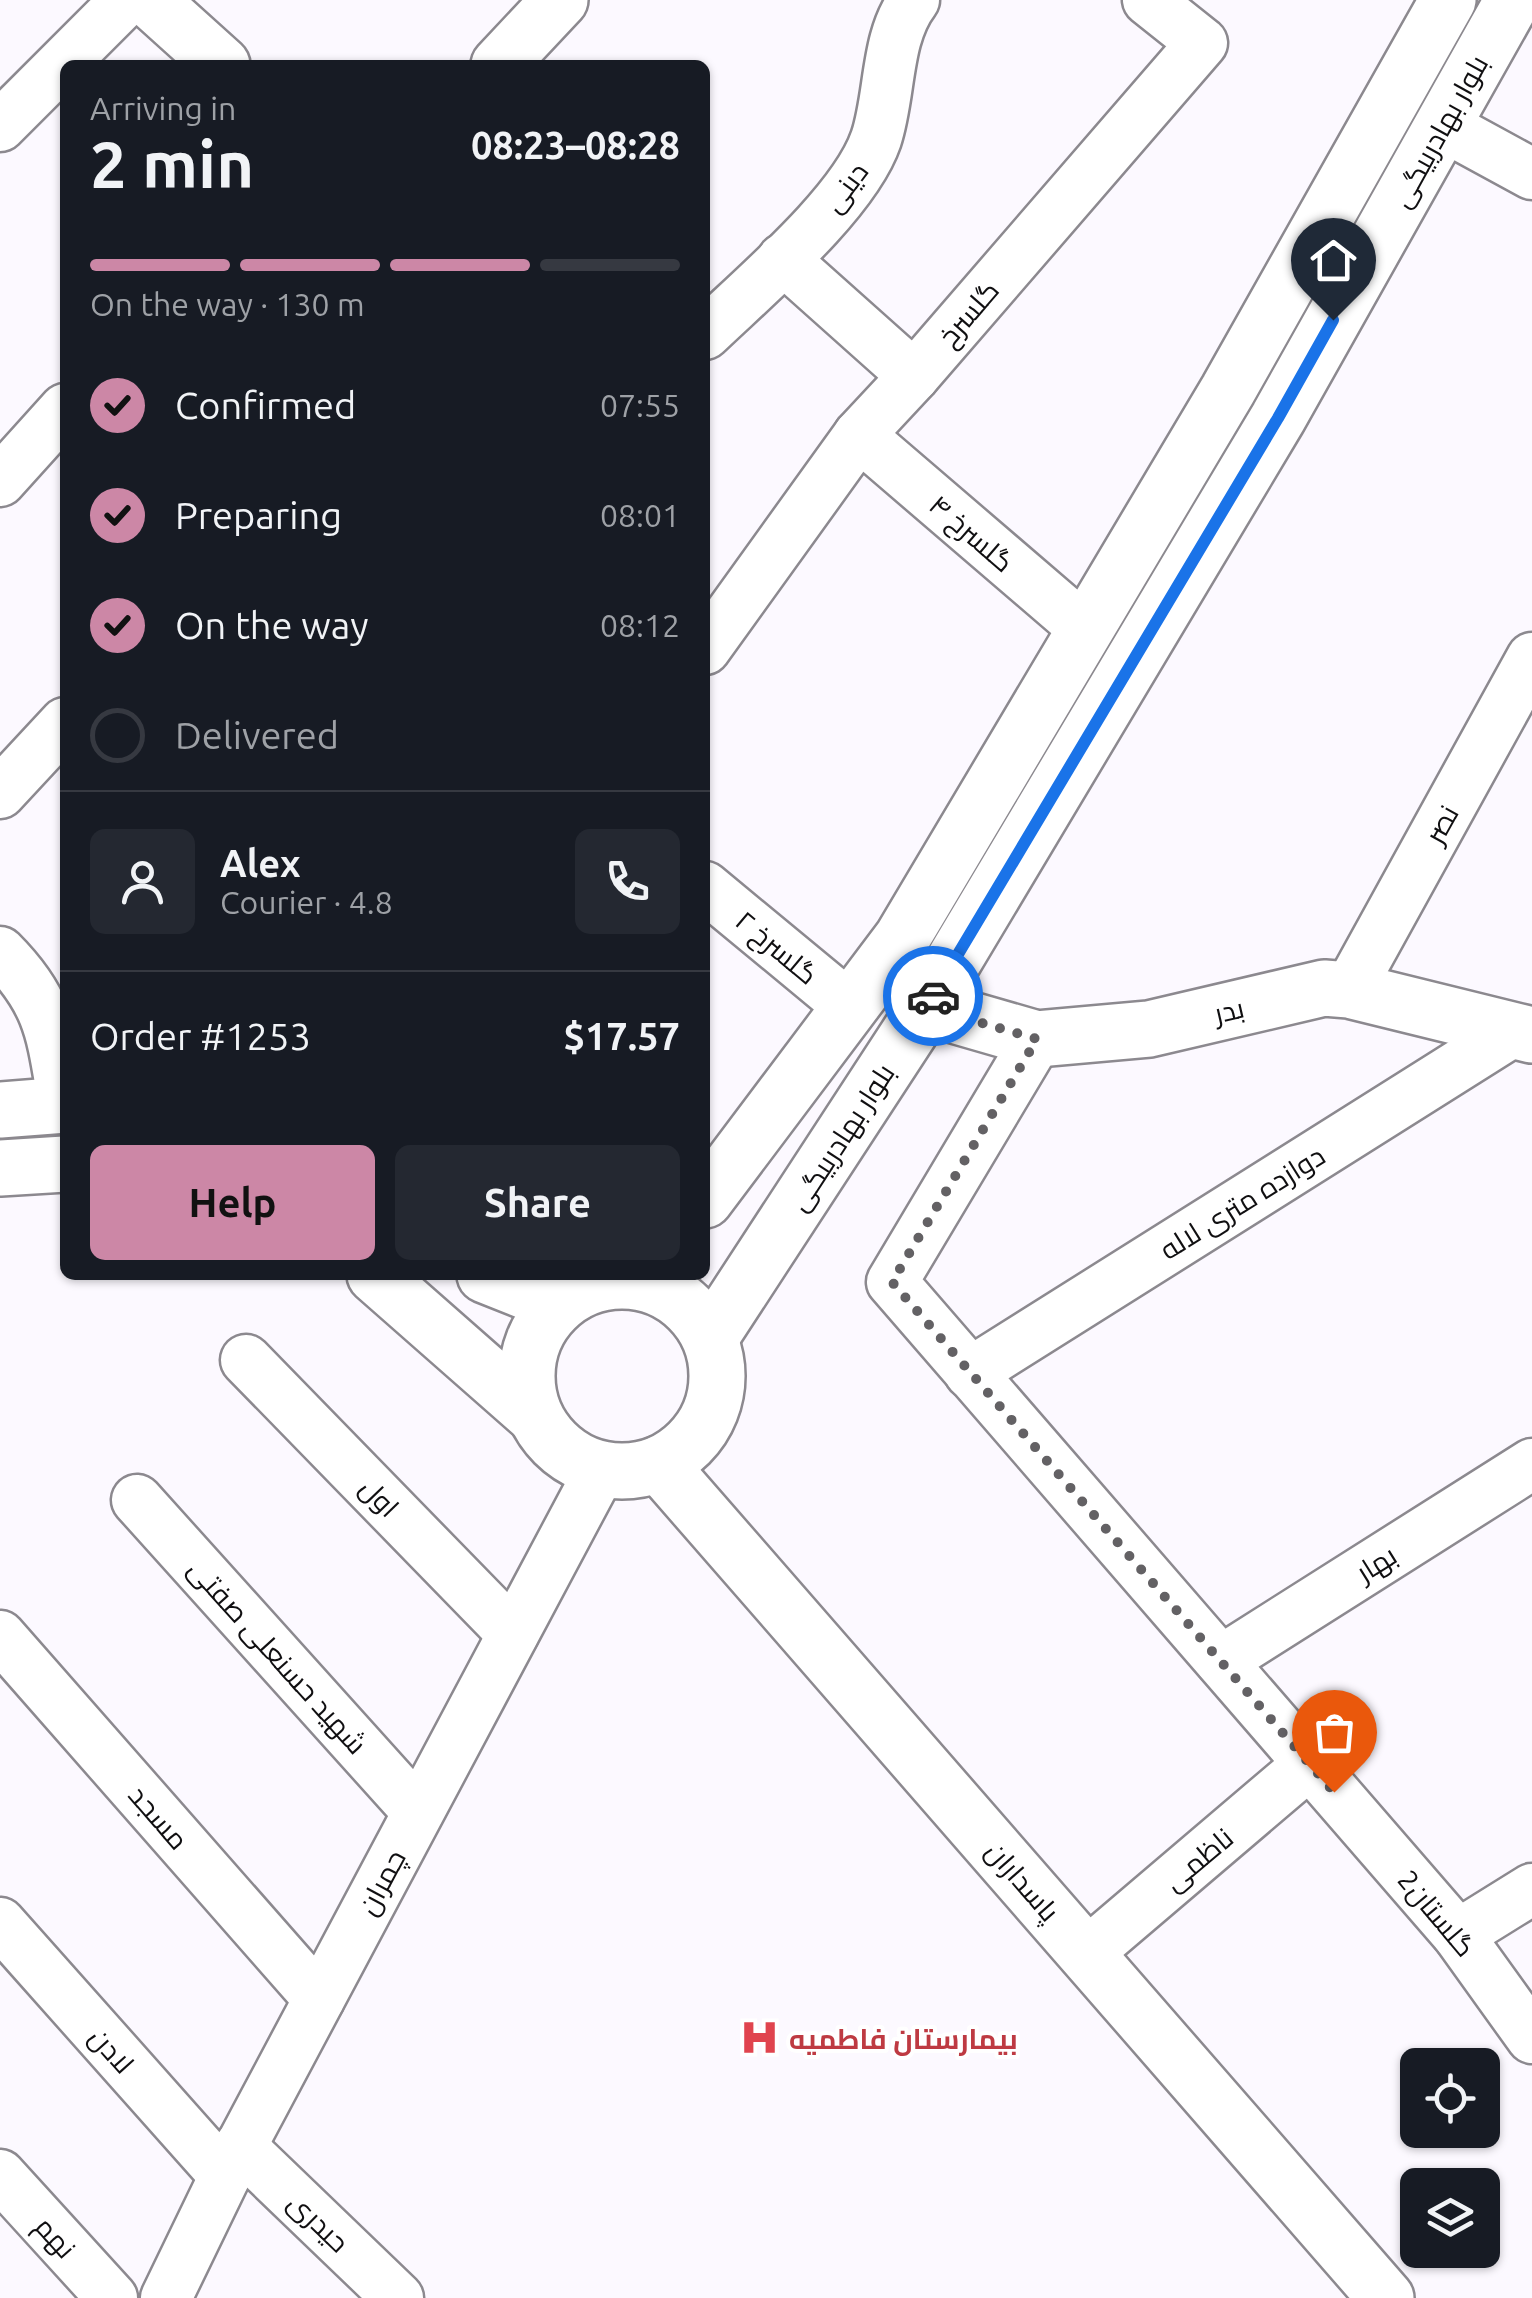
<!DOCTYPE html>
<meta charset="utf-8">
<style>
:root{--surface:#171b24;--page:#242831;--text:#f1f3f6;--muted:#9ea1a6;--line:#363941;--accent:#cc87a6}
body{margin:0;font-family:Ubuntu,Cairo,sans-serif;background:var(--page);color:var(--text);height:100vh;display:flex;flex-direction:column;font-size:38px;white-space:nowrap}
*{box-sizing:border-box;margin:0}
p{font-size:32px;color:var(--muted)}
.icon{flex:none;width:55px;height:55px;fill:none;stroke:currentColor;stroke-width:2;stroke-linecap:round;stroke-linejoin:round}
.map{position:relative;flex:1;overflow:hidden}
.panel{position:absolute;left:60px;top:60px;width:650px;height:1220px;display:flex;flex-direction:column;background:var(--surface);border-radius:15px;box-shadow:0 2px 8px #0004}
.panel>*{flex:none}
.tools{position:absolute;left:1400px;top:2048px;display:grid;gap:20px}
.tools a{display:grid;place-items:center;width:100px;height:100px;border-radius:15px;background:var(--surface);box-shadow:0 2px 8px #0004;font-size:50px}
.pin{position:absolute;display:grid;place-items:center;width:85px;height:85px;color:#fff;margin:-102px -42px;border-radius:50% 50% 50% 0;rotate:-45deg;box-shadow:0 0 10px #0007}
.pin .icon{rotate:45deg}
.courier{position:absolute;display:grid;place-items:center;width:100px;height:100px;margin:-50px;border:8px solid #1a73e8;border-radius:50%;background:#fff;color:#222;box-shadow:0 2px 12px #0007}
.summary em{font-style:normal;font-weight:700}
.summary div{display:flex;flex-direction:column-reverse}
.summary{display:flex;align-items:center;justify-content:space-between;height:170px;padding:0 30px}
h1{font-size:65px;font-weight:700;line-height:75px}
.bar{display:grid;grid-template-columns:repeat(4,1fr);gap:15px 10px;align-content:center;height:120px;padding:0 30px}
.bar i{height:12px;border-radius:8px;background:var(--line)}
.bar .on{background:var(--accent)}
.bar p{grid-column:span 4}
.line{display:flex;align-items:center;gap:25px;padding:0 30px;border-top:2px solid var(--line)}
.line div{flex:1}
.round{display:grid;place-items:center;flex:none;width:105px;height:105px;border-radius:15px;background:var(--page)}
ol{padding:0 30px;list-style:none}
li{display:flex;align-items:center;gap:30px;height:110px}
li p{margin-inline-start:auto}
li .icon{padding:10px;border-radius:50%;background:var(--accent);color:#111;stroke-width:4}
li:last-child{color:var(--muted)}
li i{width:55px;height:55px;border:5px solid var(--line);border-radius:50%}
.button{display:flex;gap:20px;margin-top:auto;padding:20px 30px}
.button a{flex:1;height:115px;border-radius:15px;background:var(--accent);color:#111;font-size:40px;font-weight:700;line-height:115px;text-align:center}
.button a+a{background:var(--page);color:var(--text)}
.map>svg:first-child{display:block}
</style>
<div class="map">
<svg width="1532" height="2298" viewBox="0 0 1532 2298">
<rect width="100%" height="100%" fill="#fcf9ff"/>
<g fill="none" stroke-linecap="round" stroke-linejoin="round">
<defs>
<g id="minor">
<path d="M 1442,125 L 1532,174"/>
<path d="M 0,126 L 126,0"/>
<path d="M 783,259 L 914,376"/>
<path d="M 705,334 C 755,286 854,203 876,139 C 891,94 885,38 914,0"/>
<path d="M 859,435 L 1086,630"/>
<path d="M 0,481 L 65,409"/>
<path d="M 705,649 L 859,435 L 914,376 L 1202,43 L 1148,0"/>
<path d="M 0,793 L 65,723"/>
<path d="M 705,887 L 850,1007"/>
<path d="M 0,952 C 52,1004 52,1037 64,1105"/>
<path d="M 1349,990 L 1532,658"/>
<path d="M 1037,1039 L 892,1282 L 1458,1935 L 1532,2038"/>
<path d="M 246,1360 L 513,1634"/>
<path d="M 970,1373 L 1515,1030"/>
<path d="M 137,1500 L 418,1812"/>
<path d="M 0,1636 L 319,1999"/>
<path d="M 1221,1661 L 1532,1464"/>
<path d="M 0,1923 L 225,2176"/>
<path d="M 1458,1935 L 1532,1889"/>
<path d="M 1086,1954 L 1309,1764"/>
<path d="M 240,2146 L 398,2298"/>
<path d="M 0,2175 L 112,2298"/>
<path d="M 166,2298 L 225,2176 L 601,1469"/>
</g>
<g id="tertiary">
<path d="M 150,0 L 222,65"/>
<path d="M 499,65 L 560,0"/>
<path d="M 926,1007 L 1037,1039 L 1149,1029 L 1324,988 L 1349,990 L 1532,1035"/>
</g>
<g id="secondary">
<path d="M 0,1110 L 65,1105"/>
<path d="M 0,1168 L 65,1164"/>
<path d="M 705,1200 L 902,938 L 1228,390 L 1448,0"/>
<path d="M 375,1275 L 533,1414"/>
<path d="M 485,1275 L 558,1304"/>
<circle cx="622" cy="1376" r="95"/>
<path d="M 710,1338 L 926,1007 L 1278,418 L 1513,0"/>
<path d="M 659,1464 L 1386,2298"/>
</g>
</defs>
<use href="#minor" stroke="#8c898f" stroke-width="55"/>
<use href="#tertiary" stroke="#8c898f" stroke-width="60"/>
<use href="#secondary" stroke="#8c898f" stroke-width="60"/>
<use href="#minor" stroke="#fff" stroke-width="50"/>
<use href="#tertiary" stroke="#fff" stroke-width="55"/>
<use href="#secondary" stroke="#fff" stroke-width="55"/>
</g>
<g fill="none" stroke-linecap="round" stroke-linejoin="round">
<path stroke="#636164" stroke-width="10" stroke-dasharray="0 18" d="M 933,996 L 926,1007 L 1037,1039 L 892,1282 L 1334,1792"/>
<path stroke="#1a73e8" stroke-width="12" d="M 933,996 L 1278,418 L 1333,320"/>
</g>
<defs>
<symbol id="hospital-bare" viewBox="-9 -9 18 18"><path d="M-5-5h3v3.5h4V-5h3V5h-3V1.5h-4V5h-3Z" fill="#e0444e" stroke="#fff" stroke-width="2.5" paint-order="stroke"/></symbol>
</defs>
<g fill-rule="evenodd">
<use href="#hospital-bare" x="732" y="2010" width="55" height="55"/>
</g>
<g text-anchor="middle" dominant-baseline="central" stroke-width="8" stroke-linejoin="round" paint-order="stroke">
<g font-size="28" fill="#100f11" stroke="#fff">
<text transform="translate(1439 131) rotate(-61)">بلوار بهادربیگی</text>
<text transform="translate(845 187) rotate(-53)">دینی</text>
<text transform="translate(968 313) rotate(-49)">گلسرخ</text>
<text transform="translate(972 533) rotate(41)">گلسرخ ۴</text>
<text transform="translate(1441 824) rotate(-61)">نصر</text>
<text transform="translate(777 947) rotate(40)">گلسرخ ۲</text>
<text transform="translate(1229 1010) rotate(-13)">بدر</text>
<text transform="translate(841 1137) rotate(-57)">بلوار بهادربیگی</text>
<text transform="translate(1242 1202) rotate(-32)">دوازده متری لاله</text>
<text transform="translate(380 1497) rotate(46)">اول</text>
<text transform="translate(1376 1563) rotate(-32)">بهار</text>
<text transform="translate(278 1656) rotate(48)">شهید حسنعلی صفتی</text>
<text transform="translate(159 1817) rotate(49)">مسجد</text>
<text transform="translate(1198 1859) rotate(-40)">ناظمی</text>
<text transform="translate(1023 1881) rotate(49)">پاسداران</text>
<text transform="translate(381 1882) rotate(-62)">چمران</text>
<text transform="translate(1437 1913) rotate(50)">گلستان2</text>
<text transform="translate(112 2050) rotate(48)">لادن</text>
<text transform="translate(319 2222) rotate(44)">حیدری</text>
<text transform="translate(56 2237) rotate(48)">نهم</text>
</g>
<g font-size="28" font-weight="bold" fill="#be3a42" stroke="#fff" text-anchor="start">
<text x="789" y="2038">بیمارستان فاطمیه</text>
</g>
</g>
</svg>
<div class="tools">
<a><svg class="icon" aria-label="locate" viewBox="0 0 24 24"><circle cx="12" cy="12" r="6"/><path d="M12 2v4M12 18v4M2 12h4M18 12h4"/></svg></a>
<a><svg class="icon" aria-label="layers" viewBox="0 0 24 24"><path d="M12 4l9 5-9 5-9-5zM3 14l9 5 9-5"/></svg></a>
</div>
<div class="pin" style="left:1334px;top:1792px;background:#ea580c"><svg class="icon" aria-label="bag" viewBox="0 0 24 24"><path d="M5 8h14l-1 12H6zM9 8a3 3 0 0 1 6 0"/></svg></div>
<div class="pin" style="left:1333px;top:320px;background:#1f2937"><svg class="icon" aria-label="home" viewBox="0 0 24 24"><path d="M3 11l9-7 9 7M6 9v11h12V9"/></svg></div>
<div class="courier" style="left:933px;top:996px"><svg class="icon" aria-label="car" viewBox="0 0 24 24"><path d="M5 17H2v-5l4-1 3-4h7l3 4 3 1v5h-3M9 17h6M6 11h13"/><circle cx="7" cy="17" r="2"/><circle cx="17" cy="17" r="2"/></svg></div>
<section class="panel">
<div class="summary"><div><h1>2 min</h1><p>Arriving in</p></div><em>08:23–08:28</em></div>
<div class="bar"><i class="on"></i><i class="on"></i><i class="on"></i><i></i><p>On the way · 130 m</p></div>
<ol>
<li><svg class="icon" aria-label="check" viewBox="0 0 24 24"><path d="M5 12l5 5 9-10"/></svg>Confirmed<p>07:55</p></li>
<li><svg class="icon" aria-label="check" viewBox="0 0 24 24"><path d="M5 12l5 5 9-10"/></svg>Preparing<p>08:01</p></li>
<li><svg class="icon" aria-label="check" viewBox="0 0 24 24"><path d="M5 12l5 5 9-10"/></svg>On the way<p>08:12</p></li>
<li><i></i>Delivered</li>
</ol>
<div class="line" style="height:180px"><a class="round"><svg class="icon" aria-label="person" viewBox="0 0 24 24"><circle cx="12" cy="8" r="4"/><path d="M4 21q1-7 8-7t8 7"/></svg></a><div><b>Alex</b><p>Courier · 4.8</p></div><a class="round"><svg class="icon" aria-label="phone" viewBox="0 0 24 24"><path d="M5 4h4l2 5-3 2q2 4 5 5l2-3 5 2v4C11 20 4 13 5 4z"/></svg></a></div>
<div class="line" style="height:130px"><div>Order #1253</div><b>$17.57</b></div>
<div class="button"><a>Help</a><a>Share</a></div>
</section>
</div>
